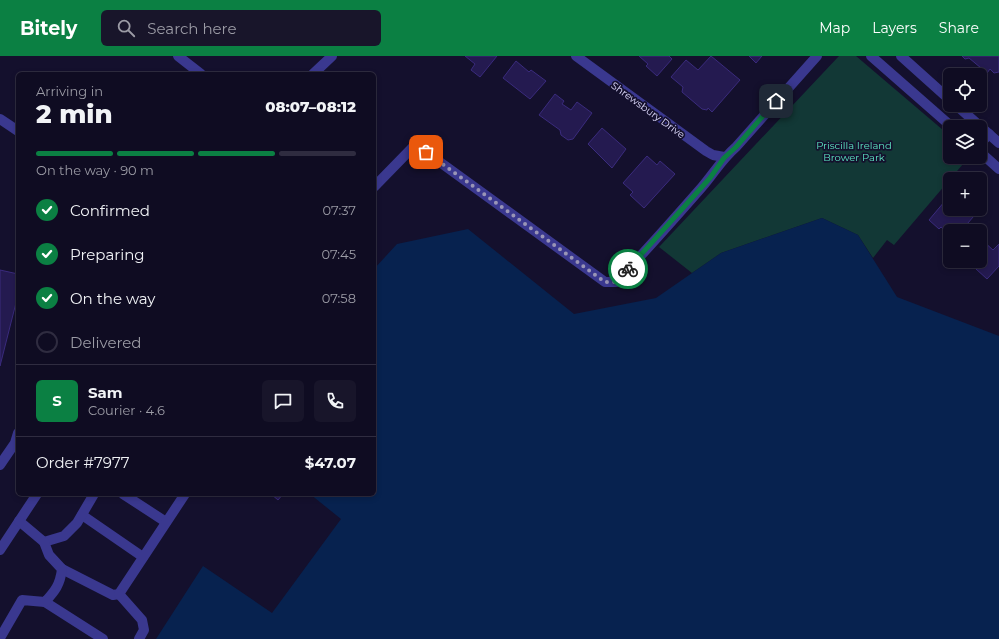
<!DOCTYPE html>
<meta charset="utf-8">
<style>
:root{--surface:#0f0c22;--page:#18152a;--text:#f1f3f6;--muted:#9b9ba5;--line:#2f2c40;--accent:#0b8043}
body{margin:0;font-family:Montserrat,sans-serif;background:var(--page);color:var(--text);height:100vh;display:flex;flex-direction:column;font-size:15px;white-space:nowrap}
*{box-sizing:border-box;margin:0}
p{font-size:13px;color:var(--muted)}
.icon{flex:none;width:22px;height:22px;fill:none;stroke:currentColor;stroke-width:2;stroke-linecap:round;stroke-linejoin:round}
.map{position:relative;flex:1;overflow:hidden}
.sheet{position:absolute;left:16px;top:16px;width:360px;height:424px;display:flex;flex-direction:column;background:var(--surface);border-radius:6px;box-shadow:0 2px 6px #0003,0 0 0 1px var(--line)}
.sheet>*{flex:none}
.buttons{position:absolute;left:943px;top:12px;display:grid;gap:8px}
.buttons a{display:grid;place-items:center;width:44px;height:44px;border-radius:6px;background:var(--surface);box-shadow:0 2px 6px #0003,0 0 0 1px var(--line);font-size:20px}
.pin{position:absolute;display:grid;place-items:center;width:34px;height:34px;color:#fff;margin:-17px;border-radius:8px;box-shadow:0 2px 6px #0006}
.courier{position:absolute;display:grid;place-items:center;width:40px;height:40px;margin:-20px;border:3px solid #0b8043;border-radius:50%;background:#fff;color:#222;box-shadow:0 1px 5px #0007}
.summary em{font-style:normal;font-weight:800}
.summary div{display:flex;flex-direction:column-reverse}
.summary{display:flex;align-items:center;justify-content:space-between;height:68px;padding:0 20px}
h1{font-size:26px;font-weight:800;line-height:30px}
.bar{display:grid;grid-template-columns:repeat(4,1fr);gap:6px 4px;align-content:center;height:48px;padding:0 20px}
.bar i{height:5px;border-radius:3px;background:var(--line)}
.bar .on{background:var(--accent)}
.bar p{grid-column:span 4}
.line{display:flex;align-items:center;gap:10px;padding:0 20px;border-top:1px solid var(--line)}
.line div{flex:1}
.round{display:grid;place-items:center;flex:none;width:42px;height:42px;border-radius:6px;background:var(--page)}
ol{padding:0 20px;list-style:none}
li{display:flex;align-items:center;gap:12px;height:44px}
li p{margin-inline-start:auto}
li .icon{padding:4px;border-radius:50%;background:var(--accent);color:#fff;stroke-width:4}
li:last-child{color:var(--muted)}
li i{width:22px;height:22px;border:2px solid var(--line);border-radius:50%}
header{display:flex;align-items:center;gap:24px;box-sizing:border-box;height:56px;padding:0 20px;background:var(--accent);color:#fff}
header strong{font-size:19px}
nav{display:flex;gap:22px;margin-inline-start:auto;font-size:14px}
.search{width:280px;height:36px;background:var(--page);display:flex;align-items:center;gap:10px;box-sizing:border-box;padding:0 14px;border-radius:6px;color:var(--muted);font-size:15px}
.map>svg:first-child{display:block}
</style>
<header>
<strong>Bitely</strong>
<div class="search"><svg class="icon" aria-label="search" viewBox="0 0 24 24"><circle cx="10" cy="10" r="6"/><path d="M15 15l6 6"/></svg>Search here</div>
<nav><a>Map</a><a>Layers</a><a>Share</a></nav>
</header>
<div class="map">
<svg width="999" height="583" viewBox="0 0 999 583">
<rect width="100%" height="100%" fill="#14102d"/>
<path fill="#123836" d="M 839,0 L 856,0 L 950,80 L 950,101 L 969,101 L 894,189 L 887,184 L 873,202 L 858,179 L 822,162 L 721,197 L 692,217 L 659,191 Z"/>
<path fill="#07224f" d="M 822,162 L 858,179 L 897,241 L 999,280 L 999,583 L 156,583 L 203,510 L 272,557 L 341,463 L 310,438 L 374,438 L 374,213 L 397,188 L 468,173 L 574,258 L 656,242 L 721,197 Z"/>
<g fill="#241a50" stroke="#3a2b7d">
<path d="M 465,0 L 497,0 L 480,21 L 471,14 L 475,8 Z"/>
<path d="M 639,0 L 669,0 L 672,3 L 657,20 L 646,10 L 648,8 Z"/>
<path d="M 711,0 L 740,24 L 712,56 L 708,52 L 707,54 L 702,53 L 682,36 L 683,31 L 671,21 L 686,4 L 698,14 Z"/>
<path d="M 749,0 L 762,0 L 756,7 Z"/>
<path d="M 962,0 L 999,0 L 999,16 L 994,17 L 990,13 L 987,17 L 969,2 L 965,3 Z"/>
<path d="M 516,5 L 529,16 L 531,14 L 546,25 L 530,43 L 503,22 Z"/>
<path d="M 555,38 L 564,45 L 562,48 L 571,54 L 577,46 L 592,57 L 573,83 L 568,84 L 561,79 L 560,74 L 539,59 Z"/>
<path d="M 602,72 L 626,93 L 612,112 L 588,88 Z"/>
<path d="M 647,100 L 657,109 L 660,105 L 675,118 L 644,152 L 630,139 L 633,136 L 623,127 Z"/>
<path d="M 950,139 L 950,153 L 980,153 L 961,175 L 950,175 L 950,179 L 941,171 L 939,173 L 929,164 Z"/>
<path d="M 980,177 L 983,180 L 982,184 L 993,194 L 999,188 L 999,210 L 987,223 L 976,213 L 978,210 L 972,205 L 980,205 Z"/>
<path d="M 0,214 L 18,218 L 18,239 L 0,310 Z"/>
<path d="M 271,438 L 283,438 L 278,444 Z"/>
</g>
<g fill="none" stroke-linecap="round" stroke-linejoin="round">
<g stroke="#3a388f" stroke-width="10">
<path d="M 178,0 L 201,18"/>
<path d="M 576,0 L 706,95 L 713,99 L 724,101"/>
<path d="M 871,0 L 952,71"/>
<path d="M 901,0 L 950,44"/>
<path d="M 313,18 L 332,0"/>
<path d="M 956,49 L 999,87"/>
<path d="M 0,63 L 18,75"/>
<path d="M 980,88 L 989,78"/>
<path d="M 980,96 L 999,113"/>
<path d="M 374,131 L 413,91 L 426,96 L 605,226 L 616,226 C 646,195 674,163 702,131 C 714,117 722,103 736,91 L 817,0"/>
<path d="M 0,409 L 15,387 L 18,377"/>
<path d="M 123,438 L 166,466"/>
<path d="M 82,459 L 143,501"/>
<path d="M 44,486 L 64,480 L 77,467 L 94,438"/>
<path d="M 0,494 L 37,438"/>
<path d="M 62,513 L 113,539 L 119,538 L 185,438"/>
<path d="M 119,538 L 142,564 L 144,574 L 139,583"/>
<path d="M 45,546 L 103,583"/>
<path d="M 0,582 L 22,544 L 45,546 C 55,535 60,529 62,513 L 49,499 L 44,486 L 19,465"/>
</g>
</g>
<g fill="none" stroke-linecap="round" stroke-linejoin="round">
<path stroke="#9995b6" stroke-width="4" stroke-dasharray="0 7.2" d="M 426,96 L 605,226 L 616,226 L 628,213"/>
<path stroke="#0b8043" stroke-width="5" d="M 628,213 L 710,122 L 724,102 L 736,91 L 776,45"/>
</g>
<g text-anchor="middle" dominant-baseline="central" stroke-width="3.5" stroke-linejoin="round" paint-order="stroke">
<g font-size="10" fill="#e0dcff" stroke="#14102d">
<text transform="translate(648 54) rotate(36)">Shrewsbury Drive</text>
</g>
<g font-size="10" fill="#5ee9c4" stroke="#14102d">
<text x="854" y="89">Priscilla Ireland<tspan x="854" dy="12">Brower Park</tspan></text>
</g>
</g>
</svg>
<div class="buttons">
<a><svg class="icon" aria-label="locate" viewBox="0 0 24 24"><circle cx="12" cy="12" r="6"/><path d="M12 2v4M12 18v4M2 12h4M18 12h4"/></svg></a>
<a><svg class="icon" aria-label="layers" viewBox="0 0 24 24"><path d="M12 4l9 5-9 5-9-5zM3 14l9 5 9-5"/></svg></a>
<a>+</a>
<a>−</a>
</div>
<div class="pin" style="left:426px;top:96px;background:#ea580c"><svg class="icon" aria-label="bag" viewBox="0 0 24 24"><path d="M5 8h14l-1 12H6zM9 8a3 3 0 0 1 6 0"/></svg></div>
<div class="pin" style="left:776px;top:45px;background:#1f2937"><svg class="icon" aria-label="home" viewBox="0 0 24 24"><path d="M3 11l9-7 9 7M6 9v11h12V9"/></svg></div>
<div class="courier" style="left:628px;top:213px"><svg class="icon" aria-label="bike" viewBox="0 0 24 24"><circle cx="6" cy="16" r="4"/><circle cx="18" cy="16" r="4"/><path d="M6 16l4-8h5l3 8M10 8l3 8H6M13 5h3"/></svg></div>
<section class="sheet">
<div class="summary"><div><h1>2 min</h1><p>Arriving in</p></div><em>08:07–08:12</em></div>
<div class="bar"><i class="on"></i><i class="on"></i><i class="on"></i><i></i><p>On the way · 90 m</p></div>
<ol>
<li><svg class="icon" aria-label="check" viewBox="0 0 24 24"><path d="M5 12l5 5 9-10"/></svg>Confirmed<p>07:37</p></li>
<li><svg class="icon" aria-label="check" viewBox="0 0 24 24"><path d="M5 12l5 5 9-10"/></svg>Preparing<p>07:45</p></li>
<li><svg class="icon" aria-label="check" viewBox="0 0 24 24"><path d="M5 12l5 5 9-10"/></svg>On the way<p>07:58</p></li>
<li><i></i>Delivered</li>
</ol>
<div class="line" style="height:72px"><b class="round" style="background:var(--accent);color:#fff">S</b><div><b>Sam</b><p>Courier · 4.6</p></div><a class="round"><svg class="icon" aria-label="chat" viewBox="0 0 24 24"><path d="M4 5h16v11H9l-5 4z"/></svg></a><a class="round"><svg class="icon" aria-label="phone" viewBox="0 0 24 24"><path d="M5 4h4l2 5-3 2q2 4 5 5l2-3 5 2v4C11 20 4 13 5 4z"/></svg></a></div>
<div class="line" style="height:52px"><div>Order #7977</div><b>$47.07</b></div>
</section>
</div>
